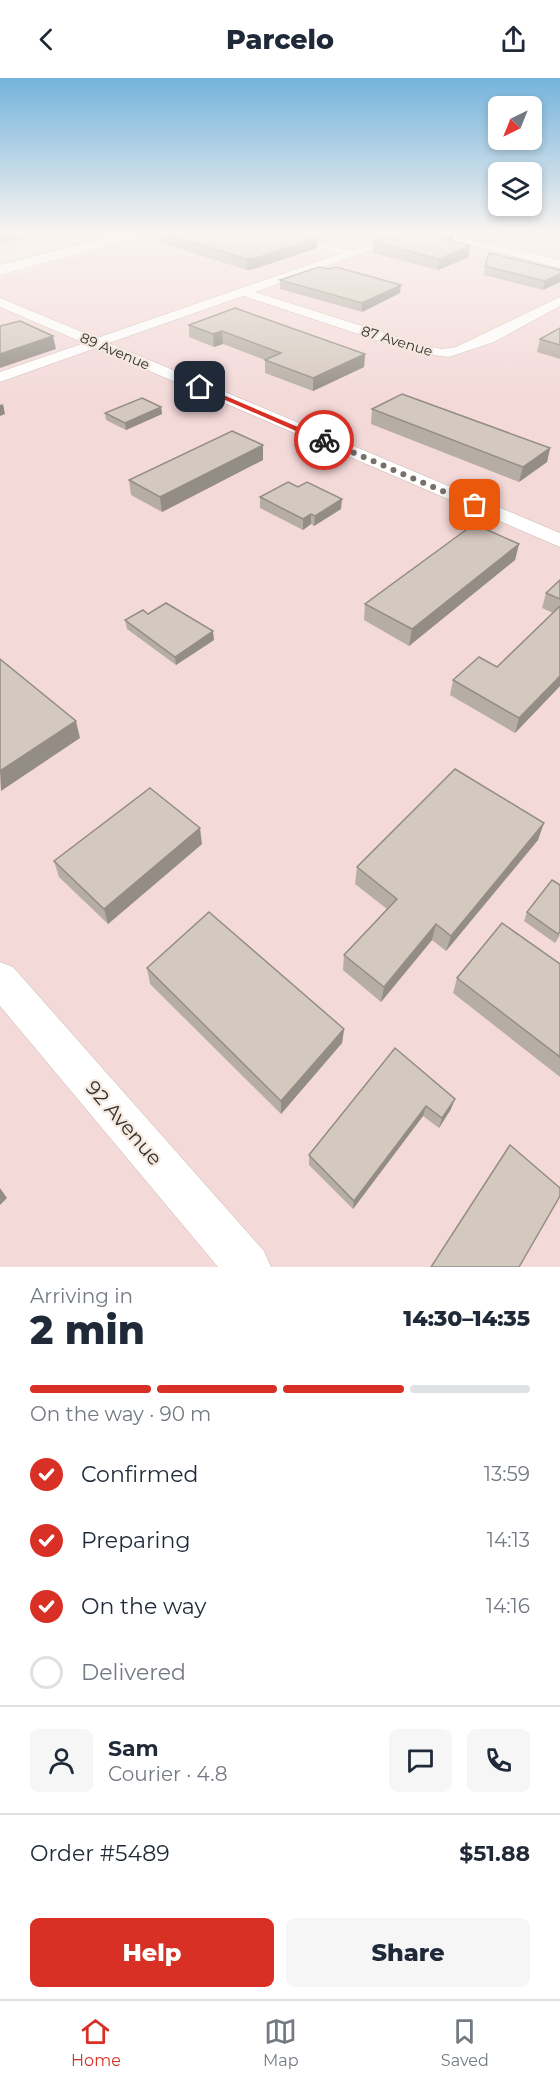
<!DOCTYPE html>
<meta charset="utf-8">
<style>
:root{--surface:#fff;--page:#f6f6f7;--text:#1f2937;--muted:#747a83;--line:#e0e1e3;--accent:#d93025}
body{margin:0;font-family:Montserrat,sans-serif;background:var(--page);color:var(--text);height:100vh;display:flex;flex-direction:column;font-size:22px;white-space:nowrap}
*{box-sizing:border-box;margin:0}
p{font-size:20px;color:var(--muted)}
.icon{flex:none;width:33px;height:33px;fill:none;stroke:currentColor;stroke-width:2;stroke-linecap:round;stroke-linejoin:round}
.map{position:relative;height:1189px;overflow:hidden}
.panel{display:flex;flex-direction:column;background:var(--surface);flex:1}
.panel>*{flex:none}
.needle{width:39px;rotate:223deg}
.controls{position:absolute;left:488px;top:18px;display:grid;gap:12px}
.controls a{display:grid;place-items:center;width:54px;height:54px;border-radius:9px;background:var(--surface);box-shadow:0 3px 9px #0003;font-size:30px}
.pin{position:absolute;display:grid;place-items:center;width:51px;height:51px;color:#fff;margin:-26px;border-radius:12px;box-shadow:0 3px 9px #0006}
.courier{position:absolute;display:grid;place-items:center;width:60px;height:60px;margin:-30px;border:4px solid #d93025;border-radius:50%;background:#fff;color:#222;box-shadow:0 2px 8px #0007}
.overview em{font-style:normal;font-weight:800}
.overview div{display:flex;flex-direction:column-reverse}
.overview{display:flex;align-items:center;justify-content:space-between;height:102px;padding:0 30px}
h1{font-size:39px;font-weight:800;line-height:45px}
.bar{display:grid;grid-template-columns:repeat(4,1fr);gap:9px 6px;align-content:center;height:72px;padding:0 30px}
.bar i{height:8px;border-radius:4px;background:var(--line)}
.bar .current{background:var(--accent)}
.bar p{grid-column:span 4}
.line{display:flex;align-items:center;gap:15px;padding:0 30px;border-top:2px solid var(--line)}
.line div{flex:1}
.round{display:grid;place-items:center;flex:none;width:63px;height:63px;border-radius:9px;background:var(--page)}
ol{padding:0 30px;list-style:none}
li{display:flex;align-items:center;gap:18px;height:66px}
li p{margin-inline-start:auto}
li .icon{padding:6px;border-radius:50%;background:var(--accent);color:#fff;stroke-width:4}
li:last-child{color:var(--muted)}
li i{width:33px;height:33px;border:3px solid var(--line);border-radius:50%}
.primary-button{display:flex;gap:12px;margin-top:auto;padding:12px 30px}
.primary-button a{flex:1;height:69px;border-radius:9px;background:var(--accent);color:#fff;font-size:24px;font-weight:800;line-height:69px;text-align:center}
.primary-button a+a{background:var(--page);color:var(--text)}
header{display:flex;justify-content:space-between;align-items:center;height:78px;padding:0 30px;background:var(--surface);font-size:27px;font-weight:800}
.dock{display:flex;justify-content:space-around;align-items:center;height:84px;border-top:2px solid var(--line);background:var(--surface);font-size:16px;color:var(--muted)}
.dock a{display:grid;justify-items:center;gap:3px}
.dock .current{color:var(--accent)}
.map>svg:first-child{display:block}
</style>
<header><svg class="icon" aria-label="back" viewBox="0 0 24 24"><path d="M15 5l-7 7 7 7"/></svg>Parcelo<svg class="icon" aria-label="share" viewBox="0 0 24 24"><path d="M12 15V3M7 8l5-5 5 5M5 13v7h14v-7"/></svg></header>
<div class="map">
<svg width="560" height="1189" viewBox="0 0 560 1189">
<rect width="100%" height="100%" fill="#f4e8df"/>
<g fill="#f4d9d9">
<path d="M 0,156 L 82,156 L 0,177 Z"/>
<path d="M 159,156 L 560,156 L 560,1189 L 0,1189 L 0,200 Z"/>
</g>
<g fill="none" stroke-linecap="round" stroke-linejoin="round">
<defs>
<g id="minor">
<path d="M 281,156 C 305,156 326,170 350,172 C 366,173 391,156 413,156 L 255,214 L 425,268 L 442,271 L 456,269 L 560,219 L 560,228 L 494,264 L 449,279 L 416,275 L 243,218 L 109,265 L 560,455 L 560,469 L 96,270 L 0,304 L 0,294 L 84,265 L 0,229 L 0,220 L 97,260 L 340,176 Z"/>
<path d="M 426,156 L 444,156 L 560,182 L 560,190 Z"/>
<path d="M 0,884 L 13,889 L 264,1173 L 271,1189 L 218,1189 L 0,928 Z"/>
</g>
<path id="major" d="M 120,156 L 142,156 L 140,159 L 0,197 L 0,187 Z"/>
</defs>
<use href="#minor" stroke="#c2b6ad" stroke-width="1"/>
<use href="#major" stroke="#c2b6ad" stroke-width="1"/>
<use href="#minor" fill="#fff" fill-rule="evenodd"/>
<use href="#major" fill="#fff" fill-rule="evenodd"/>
</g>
<g fill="#b6ada4">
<path d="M 160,156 L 304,156 L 317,160 L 317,170 L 257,190 L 247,192 L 161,165 Z"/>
<path d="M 401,156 L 455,156 L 454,156 L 453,163 L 470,168 L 469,179 L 438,192 L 373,175 L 374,164 Z"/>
<path d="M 485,188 L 560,192 L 560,204 L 543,212 L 484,197 Z"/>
<path d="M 329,191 L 400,215 L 362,234 L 280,211 L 280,202 Z"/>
<path d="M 189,247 L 365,276 L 364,289 L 313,313 L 265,295 L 265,282 L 223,266 L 214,269 L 189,259 Z"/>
<path d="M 560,250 L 560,281 L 537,274 L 540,261 Z"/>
<path d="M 161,329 L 162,336 L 126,352 L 106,342 L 105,335 Z"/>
<path d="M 372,331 L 550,370 L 547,384 L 519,404 L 371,346 Z"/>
<path d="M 263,367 L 263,382 L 162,434 L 131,417 L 129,402 Z"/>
<path d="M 260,419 L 341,431 L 314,448 L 311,446 L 303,452 L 260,430 Z"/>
<path d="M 519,466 L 515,482 L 409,568 L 364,542 L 365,526 Z"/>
<path d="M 560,502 L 560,608 L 515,655 L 450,617 L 453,602 L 497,589 L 553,535 L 542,530 L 546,515 Z"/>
<path d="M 148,536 L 214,562 L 176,587 L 127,551 L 125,542 Z"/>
<path d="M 538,762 L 446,873 L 432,862 L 381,924 L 343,892 L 344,877 L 387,831 L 355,806 L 357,789 Z"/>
<path d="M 202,766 L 108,846 L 59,799 L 54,783 Z"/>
<path d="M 527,834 L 560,857 L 555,865 L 524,843 Z"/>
<path d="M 560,886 L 560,999 L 453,915 L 457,900 Z"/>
<path d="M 147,890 L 344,951 L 342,965 L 281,1036 L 150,906 Z"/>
<path d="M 395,970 L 451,1031 L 439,1050 L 423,1038 L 353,1131 L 309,1087 L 309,1077 Z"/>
</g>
<g fill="#948d86">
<path d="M 0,156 L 34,156 L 34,157 L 0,166 Z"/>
<path d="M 452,156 L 454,156 L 453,165 L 445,161 Z"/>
<path d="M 317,160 L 317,170 L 257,190 L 247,192 L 247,181 Z"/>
<path d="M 470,168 L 469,179 L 438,192 L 439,181 Z"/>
<path d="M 560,196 L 560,204 L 543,212 L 545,203 Z"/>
<path d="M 401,207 L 400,215 L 362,234 L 362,225 Z"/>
<path d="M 222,253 L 223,266 L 214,269 L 213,256 Z"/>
<path d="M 53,258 L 56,271 L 0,290 L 0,276 Z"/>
<path d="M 365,276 L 364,289 L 313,313 L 313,300 Z"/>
<path d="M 3,326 L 5,336 L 0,338 L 0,327 Z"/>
<path d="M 161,329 L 162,336 L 126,352 L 125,345 Z"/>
<path d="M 263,367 L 263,382 L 162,434 L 160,419 Z"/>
<path d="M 550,370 L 547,384 L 519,404 L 523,389 Z"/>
<path d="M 342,421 L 341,431 L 314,448 L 315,438 Z"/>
<path d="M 311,436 L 311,446 L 303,452 L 303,441 Z"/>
<path d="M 519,466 L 515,482 L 409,568 L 412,551 Z"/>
<path d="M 213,553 L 214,562 L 176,587 L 175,579 Z"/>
<path d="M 560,598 L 560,608 L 515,655 L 519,640 Z"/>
<path d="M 76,643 L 80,660 L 1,713 L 0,693 Z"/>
<path d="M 544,745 L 538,762 L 446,873 L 451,858 Z"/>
<path d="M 200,750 L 202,766 L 108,846 L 104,831 Z"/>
<path d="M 436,846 L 432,862 L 381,924 L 384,909 Z"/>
<path d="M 344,951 L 342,965 L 281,1036 L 281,1023 Z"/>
<path d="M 455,1021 L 451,1031 L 439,1050 L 442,1040 Z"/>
<path d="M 426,1028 L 423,1038 L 353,1131 L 354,1123 Z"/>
<path d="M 0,1110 L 7,1120 L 0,1127 Z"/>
</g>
<g fill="#d4c9bf" stroke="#948d86" stroke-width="1.5">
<path d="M 163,156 L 304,156 L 317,160 L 256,180 L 247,181 Z"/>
<path d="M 401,156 L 452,156 L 445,161 L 470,168 L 439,181 L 374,164 Z"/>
<path d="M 489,175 L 560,192 L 560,196 L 545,203 L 485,188 Z"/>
<path d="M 319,189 L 329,191 L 336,189 L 401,207 L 362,225 L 280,202 Z"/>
<path d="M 235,230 L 365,276 L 313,300 L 265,282 L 281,275 L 222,253 L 213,256 L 189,247 Z"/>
<path d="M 20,243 L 53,258 L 0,276 L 0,248 Z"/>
<path d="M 560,250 L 560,267 L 540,261 Z"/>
<path d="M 402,316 L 550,370 L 523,389 L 372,331 Z"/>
<path d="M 142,320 L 161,329 L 125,345 L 105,335 Z"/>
<path d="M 232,353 L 263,367 L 160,419 L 129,402 Z"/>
<path d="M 288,404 L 298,409 L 307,404 L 342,421 L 315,438 L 311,436 L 303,441 L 260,419 Z"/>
<path d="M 474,446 L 519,466 L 412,551 L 365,526 Z"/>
<path d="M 560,502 L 560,521 L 546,515 Z"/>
<path d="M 166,525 L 213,553 L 175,579 L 125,542 L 143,532 L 148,536 Z"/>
<path d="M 560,528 L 560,598 L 519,640 L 453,602 L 479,579 L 497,589 Z"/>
<path d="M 0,581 L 76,643 L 0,693 Z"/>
<path d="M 455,691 L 544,745 L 451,858 L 436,846 L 384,909 L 344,877 L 397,821 L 357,789 Z"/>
<path d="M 150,710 L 200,750 L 104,831 L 54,783 Z"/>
<path d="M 552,802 L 560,807 L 560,854 L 558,856 L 527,834 Z"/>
<path d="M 209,834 L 344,951 L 281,1023 L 147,890 Z"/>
<path d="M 502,845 L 560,886 L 560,979 L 457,900 Z"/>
<path d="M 395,970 L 455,1021 L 442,1040 L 426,1028 L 354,1123 L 309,1077 Z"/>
<path d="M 510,1067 L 560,1110 L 560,1118 L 519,1189 L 431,1189 Z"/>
</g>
<linearGradient id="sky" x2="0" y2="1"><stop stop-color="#74b3dc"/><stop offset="0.48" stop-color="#faf5f1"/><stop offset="1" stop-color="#faf5f1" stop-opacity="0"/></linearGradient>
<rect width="560" height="322" fill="url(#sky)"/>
<path fill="#d93025" d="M 200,307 L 326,361 L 327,362 L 321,364 L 198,310 Z"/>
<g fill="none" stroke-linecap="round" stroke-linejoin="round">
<path stroke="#78716b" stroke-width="6" stroke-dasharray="0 10.8" d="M 324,362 L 475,427"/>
</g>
<g text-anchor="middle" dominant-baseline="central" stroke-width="4.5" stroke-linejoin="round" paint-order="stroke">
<g font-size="14" fill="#35312d" stroke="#f4e8df">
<text transform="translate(397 263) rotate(17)">87 Avenue</text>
<text transform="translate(115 273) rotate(23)">89 Avenue</text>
</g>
<g font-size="20" fill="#35312d" stroke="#f4e8df">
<text transform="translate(124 1045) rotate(49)">92 Avenue</text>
</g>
</g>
</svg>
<div class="controls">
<a><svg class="needle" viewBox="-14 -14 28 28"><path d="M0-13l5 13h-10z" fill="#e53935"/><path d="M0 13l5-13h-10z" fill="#747a83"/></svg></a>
<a><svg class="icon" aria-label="layers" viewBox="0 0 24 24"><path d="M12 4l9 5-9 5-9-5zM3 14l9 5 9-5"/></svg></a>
</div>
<div class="pin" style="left:475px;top:427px;background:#ea580c"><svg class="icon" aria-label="bag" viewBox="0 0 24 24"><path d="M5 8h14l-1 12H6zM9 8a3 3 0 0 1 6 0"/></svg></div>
<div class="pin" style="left:200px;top:309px;background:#1f2937"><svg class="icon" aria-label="home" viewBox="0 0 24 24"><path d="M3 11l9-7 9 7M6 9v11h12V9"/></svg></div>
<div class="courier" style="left:324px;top:362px"><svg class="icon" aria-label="bike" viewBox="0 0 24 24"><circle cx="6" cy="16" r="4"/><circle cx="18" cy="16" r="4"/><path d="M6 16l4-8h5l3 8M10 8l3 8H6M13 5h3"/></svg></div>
</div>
<section class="panel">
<div class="overview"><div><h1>2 min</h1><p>Arriving in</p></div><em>14:30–14:35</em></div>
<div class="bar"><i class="current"></i><i class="current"></i><i class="current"></i><i></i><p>On the way · 90 m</p></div>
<ol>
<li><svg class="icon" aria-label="check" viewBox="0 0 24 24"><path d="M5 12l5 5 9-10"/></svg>Confirmed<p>13:59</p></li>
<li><svg class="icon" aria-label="check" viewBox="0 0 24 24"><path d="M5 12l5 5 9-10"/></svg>Preparing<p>14:13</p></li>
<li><svg class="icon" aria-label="check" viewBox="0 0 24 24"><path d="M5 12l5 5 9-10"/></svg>On the way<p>14:16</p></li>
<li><i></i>Delivered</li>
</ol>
<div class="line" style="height:108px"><a class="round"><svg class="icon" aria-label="person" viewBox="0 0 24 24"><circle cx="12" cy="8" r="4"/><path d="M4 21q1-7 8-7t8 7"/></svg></a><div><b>Sam</b><p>Courier · 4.8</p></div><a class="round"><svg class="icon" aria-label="chat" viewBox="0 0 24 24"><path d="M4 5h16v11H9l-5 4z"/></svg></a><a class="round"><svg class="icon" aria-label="phone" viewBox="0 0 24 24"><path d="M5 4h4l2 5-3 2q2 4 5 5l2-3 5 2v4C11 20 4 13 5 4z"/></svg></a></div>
<div class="line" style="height:78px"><div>Order #5489</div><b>$51.88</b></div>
<div class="primary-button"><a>Help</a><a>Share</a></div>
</section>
<nav class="dock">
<a class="current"><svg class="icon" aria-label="home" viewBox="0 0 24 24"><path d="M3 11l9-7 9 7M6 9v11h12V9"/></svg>Home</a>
<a><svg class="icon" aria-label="map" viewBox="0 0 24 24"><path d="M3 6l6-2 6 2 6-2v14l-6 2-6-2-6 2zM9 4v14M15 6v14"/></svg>Map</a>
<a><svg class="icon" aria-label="saved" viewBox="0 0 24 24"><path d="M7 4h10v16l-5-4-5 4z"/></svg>Saved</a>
</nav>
